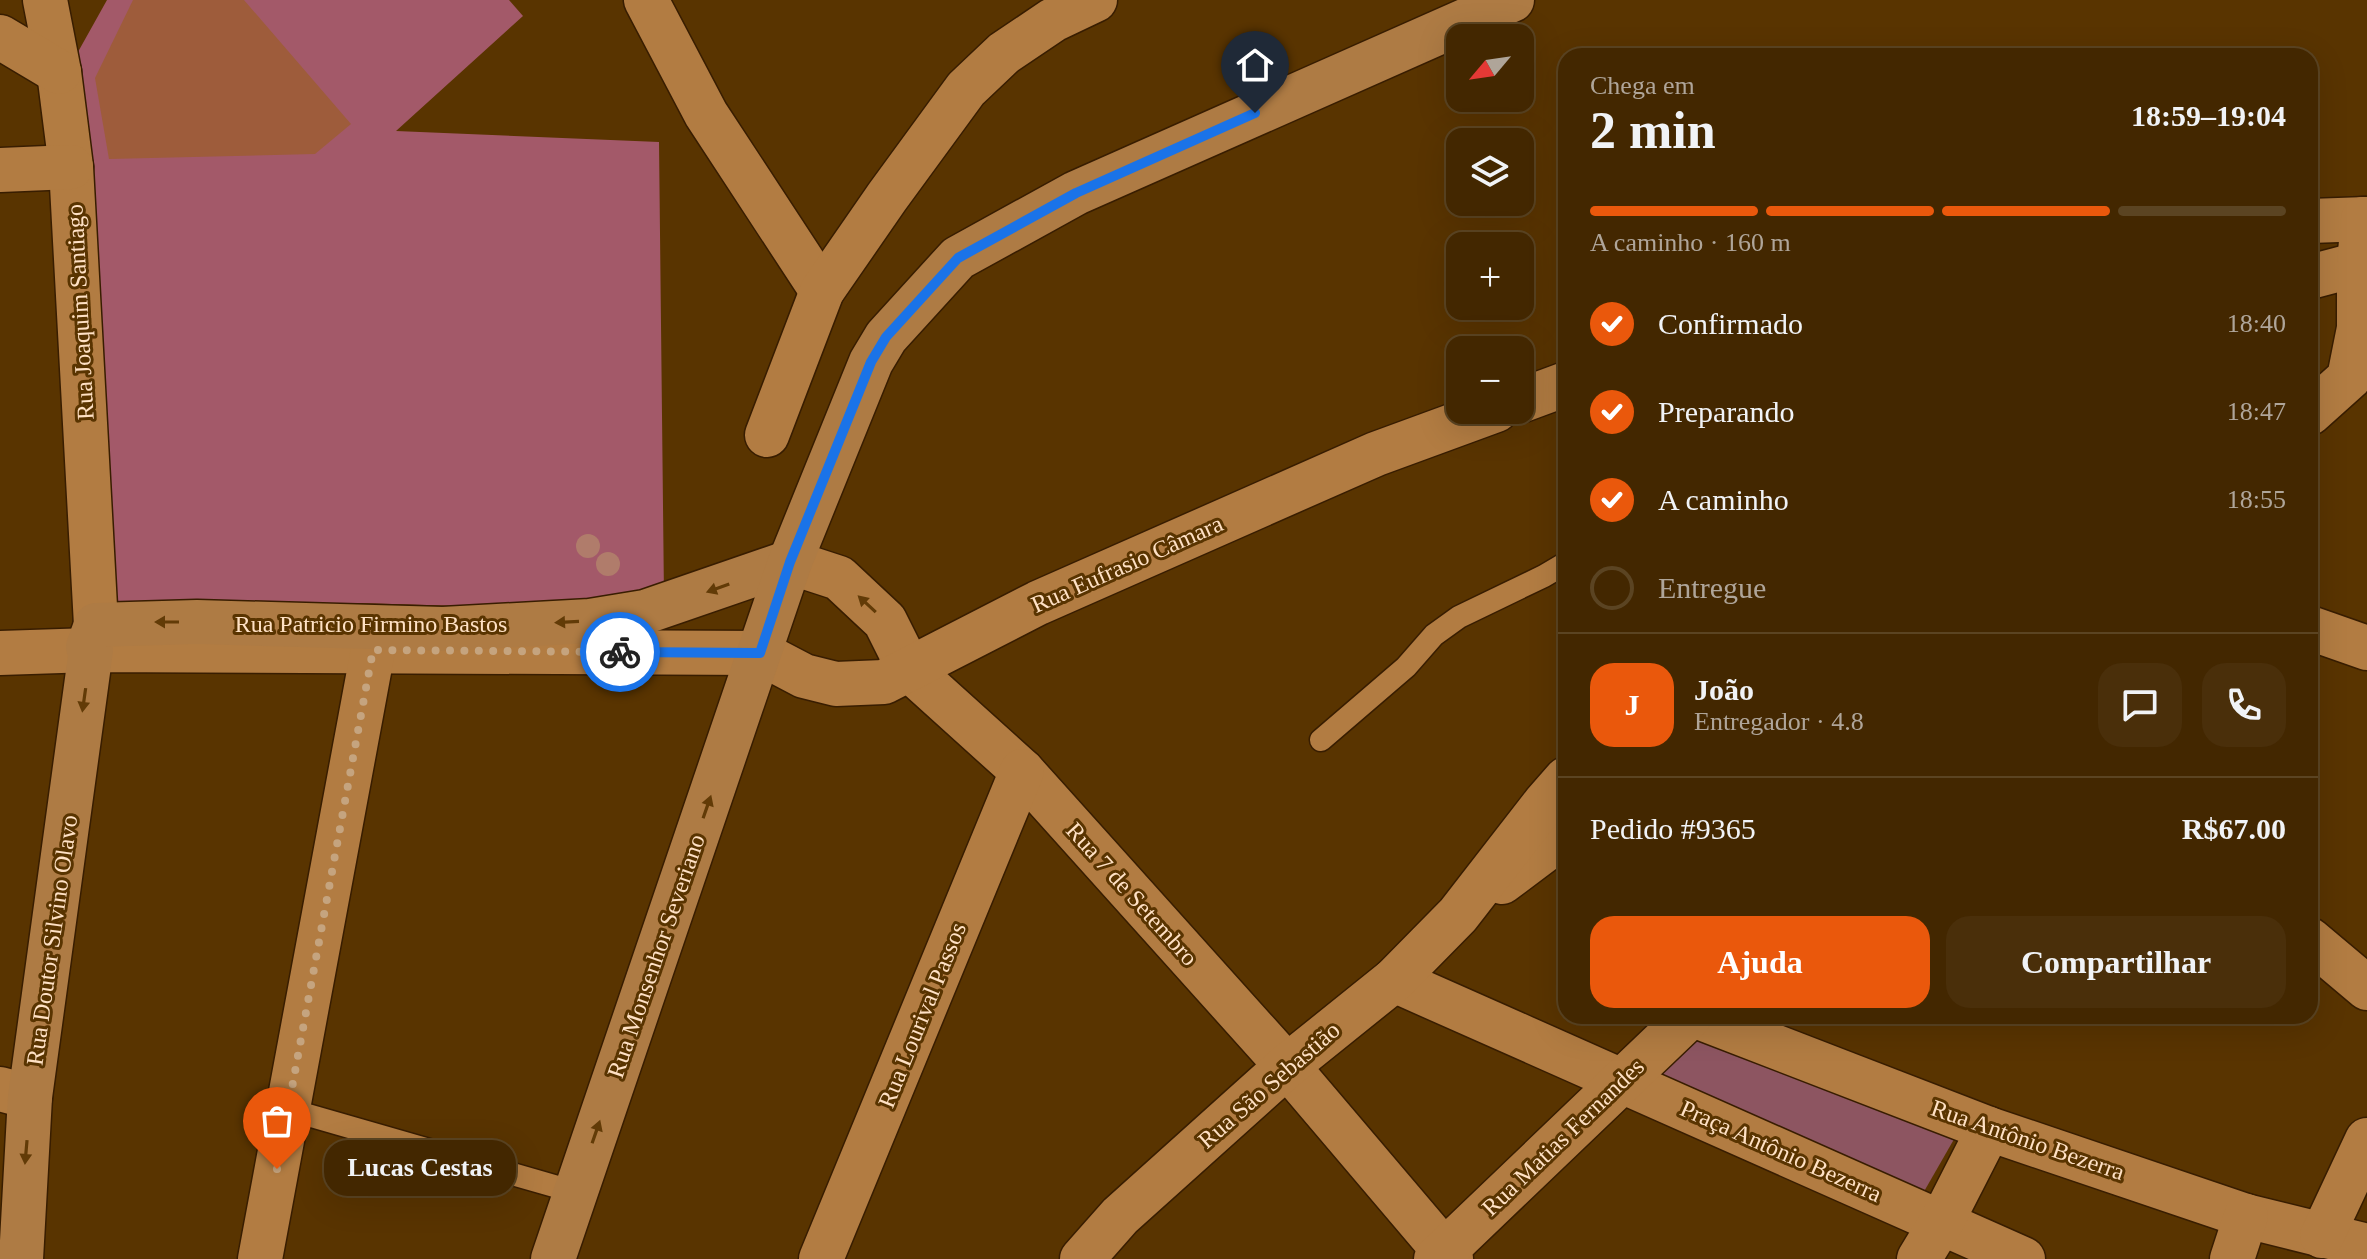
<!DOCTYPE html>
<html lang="pt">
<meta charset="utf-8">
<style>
:root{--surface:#432700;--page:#4a2f0a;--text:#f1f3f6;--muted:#afa599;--line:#5b4422;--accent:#ea580c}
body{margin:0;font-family:"Times New Roman",serif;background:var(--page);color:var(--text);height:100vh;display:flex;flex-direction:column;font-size:30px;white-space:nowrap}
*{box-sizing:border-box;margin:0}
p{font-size:26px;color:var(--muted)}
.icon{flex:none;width:44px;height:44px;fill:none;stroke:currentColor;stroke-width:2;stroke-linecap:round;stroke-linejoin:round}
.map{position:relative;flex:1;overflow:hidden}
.details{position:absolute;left:1558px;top:48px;width:760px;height:976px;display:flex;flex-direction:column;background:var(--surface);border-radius:24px;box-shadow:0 8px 32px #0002,0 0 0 2px var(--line)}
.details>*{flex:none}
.needle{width:52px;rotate:241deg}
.controls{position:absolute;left:1446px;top:24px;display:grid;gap:16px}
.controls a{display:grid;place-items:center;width:88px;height:88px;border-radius:16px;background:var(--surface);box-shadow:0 8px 32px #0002,0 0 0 2px var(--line);font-size:40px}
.pin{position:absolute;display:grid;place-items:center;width:68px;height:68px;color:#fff;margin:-82px -34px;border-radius:50% 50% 50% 0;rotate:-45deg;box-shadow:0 0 8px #0007}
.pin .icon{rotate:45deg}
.courier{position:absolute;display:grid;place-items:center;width:80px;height:80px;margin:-40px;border:6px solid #1a73e8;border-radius:50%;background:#fff;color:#222;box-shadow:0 2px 10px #0007}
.bubble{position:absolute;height:56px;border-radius:24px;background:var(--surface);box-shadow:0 8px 32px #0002,0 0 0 2px var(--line);font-size:26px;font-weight:600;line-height:56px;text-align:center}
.overview em{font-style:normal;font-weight:600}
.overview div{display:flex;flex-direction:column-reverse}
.overview{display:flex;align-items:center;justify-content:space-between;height:136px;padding:0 32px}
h1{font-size:52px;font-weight:600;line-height:60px}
.bar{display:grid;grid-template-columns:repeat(4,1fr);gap:12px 8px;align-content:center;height:96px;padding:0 32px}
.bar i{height:10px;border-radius:6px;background:var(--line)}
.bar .selected{background:var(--accent)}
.bar p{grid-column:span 4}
.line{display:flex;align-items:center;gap:20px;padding:0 32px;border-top:2px solid var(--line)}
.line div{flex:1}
.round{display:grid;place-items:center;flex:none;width:84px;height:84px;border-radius:24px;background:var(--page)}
ol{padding:0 32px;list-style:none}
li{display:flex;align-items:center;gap:24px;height:88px}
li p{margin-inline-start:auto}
li .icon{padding:8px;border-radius:50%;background:var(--accent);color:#fff;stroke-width:4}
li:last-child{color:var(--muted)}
li i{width:44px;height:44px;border:4px solid var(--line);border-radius:50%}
.action{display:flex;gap:16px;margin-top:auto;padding:16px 32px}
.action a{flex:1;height:92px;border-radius:24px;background:var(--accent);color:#fff;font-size:32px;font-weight:600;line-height:92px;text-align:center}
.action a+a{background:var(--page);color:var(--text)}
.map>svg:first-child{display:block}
</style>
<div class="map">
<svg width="2367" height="1259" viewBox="0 0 2367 1259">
<rect width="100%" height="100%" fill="#593400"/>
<path fill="#8d5561" d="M 1700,1026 L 1957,1134 L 1922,1195 L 1648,1077 Z"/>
<path fill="#a35969" d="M 107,0 L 509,0 L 523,16 L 396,131 L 659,142 L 664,597 L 496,607 L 358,603 L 120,607 L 95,550 L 64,77 Z"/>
<path fill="#9e5c3b" d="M 133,0 L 244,0 L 351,124 L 315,154 L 109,159 L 95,78 Z"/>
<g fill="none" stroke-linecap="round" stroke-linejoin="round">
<defs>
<g id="service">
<path d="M 1321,740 L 1406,667 L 1434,635 L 1459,617 L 1544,576 L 1566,563"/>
<path d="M 287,1109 L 575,1192"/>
</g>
<g id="minor">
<path d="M 45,0 L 59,72 L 71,167 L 96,625"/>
<path d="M 646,0 L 706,114 L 822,291"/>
<path d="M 0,37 L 59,72"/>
<path d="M 0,170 L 71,167"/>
<path d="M 2310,221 L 2367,219"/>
<path d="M 2310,277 L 2359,264"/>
<path d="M 1520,401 L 1566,384"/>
<path d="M 2310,413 L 2349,378 L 2359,328 L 2359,264 L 2363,219"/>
<path d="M 767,435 L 822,291 L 887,197 L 966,89 L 1004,53 L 1053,20 L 1095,0"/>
<path d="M 790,562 L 839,578 L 885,621 L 909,669 L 1022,771 L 1287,1066 L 1451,1259"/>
<path d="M 2310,628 L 2367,648"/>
<path d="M 0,653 L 91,650 L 760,653 L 804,676 L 836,684 L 884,682 L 1038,603 L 1376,454 L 1496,410"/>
<path d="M 1502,882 L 1566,834"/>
<path d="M 2310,940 L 2367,988"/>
<path d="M 1394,980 L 2023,1259"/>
<path d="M 1696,1016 L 1989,1129 L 2246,1216 L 2367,1246"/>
<path d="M 0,1089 L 30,1097"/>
<path d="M 2322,1236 L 2367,1140"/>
<path d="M 260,1259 L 373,650"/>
<path d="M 821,1259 L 1022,771"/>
<path d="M 1082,1259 L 1120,1216 L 1287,1066 L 1394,980 L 1458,915 L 1545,803 L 1566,779"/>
<path d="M 1436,1259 L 1690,1016"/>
<path d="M 1919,1259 L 1942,1221 L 1989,1129"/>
<path d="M 2232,1259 L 2246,1216"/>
</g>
<g id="primary">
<path d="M 21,1259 L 30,1097 L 91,650 L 88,647 L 96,625 L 197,622 L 443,629 L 590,621 L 645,612 L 790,562"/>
<path d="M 553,1259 L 790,562 L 871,362 L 886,337 L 958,258 L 1076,193 L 1512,0"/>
</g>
</defs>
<use href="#service" stroke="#381d00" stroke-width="25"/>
<use href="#minor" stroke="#381d00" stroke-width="47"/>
<use href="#primary" stroke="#381d00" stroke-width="47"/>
<use href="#service" stroke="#b27c42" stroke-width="22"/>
<use href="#minor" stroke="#b27c42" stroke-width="44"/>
<use href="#primary" stroke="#ae7b44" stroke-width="44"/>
</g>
<g fill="#b07c6b">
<circle cx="588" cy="546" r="12"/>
<circle cx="608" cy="564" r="12"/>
</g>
<defs><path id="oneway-solid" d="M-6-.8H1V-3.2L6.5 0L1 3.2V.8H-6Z" transform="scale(2)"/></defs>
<g fill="#623b07">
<use href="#oneway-solid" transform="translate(718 588) rotate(160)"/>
<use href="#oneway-solid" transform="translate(867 604) rotate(-137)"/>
<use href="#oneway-solid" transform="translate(167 622) rotate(-180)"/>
<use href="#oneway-solid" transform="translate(567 622) rotate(177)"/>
<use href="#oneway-solid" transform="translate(84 700) rotate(98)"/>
<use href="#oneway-solid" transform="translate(707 807) rotate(-71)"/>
<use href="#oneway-solid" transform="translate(596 1132) rotate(-71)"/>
<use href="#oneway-solid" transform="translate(26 1152) rotate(95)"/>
</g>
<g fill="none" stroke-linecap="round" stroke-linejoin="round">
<path stroke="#c5a47f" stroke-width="8" stroke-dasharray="0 14.4" d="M 277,1169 L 373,650 L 620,652"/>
<path stroke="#1a73e8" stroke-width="10" d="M 620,652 L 760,653 L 790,562 L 871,362 L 886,337 L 958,258 L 1076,193 L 1255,113"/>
</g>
<g text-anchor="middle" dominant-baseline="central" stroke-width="6" stroke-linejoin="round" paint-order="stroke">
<g font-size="24" fill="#ffe1c4" stroke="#593400">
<text transform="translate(80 312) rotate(-93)">Rua Joaquim Santiago</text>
<text transform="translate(1127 564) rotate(-24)">Rua Eufrasio Câmara</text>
<text x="371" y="624">Rua Patricio Firmino Bastos</text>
<text transform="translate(1132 894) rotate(48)">Rua 7 de Setembro</text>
<text transform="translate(52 940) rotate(-82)">Rua Doutor Silvino Olavo</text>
<text transform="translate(656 956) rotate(-71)">Rua Monsenhor Severiano</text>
<text transform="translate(922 1015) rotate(-68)">Rua Lourival Passos</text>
<text transform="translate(1269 1085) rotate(-41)">Rua São Sebastião</text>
<text transform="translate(1563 1137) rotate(-44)">Rua Matias Fernandes</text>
<text transform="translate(2028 1140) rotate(19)">Rua Antônio Bezerra</text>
<text transform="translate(1781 1151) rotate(24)">Praça Antônio Bezerra</text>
</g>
</g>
</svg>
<div class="controls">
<a><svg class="needle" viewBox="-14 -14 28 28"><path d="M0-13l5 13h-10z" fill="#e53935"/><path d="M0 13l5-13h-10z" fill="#afa599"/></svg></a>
<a><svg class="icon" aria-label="layers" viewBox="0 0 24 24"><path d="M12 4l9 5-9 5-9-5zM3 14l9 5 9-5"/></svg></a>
<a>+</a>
<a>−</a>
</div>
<div class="pin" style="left:277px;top:1169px;background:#ea580c"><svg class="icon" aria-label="bag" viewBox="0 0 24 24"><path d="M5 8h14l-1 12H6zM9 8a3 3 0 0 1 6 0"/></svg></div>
<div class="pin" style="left:1255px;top:113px;background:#1f2937"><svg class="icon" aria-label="home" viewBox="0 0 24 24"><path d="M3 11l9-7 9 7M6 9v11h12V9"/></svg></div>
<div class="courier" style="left:620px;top:652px"><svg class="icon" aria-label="bike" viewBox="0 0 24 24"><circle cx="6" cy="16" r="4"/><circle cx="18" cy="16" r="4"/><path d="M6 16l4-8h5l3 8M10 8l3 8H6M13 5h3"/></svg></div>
<div class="bubble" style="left:324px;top:1140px;width:192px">Lucas Cestas</div>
<section class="details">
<div class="overview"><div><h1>2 min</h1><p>Chega em</p></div><em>18:59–19:04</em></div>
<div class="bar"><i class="selected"></i><i class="selected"></i><i class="selected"></i><i></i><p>A caminho · 160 m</p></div>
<ol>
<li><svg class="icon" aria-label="check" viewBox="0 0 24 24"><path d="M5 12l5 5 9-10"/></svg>Confirmado<p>18:40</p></li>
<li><svg class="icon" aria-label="check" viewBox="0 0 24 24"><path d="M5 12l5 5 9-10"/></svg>Preparando<p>18:47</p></li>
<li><svg class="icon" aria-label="check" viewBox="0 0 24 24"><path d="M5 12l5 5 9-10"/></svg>A caminho<p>18:55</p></li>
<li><i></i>Entregue</li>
</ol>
<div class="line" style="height:144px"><b class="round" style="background:var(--accent);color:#fff">J</b><div><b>João</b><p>Entregador · 4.8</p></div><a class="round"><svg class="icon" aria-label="chat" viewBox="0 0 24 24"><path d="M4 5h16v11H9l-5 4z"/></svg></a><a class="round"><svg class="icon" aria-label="phone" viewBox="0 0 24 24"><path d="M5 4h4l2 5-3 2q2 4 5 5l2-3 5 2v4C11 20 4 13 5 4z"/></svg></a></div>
<div class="line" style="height:104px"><div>Pedido #9365</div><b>R$67.00</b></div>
<div class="action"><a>Ajuda</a><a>Compartilhar</a></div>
</section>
</div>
